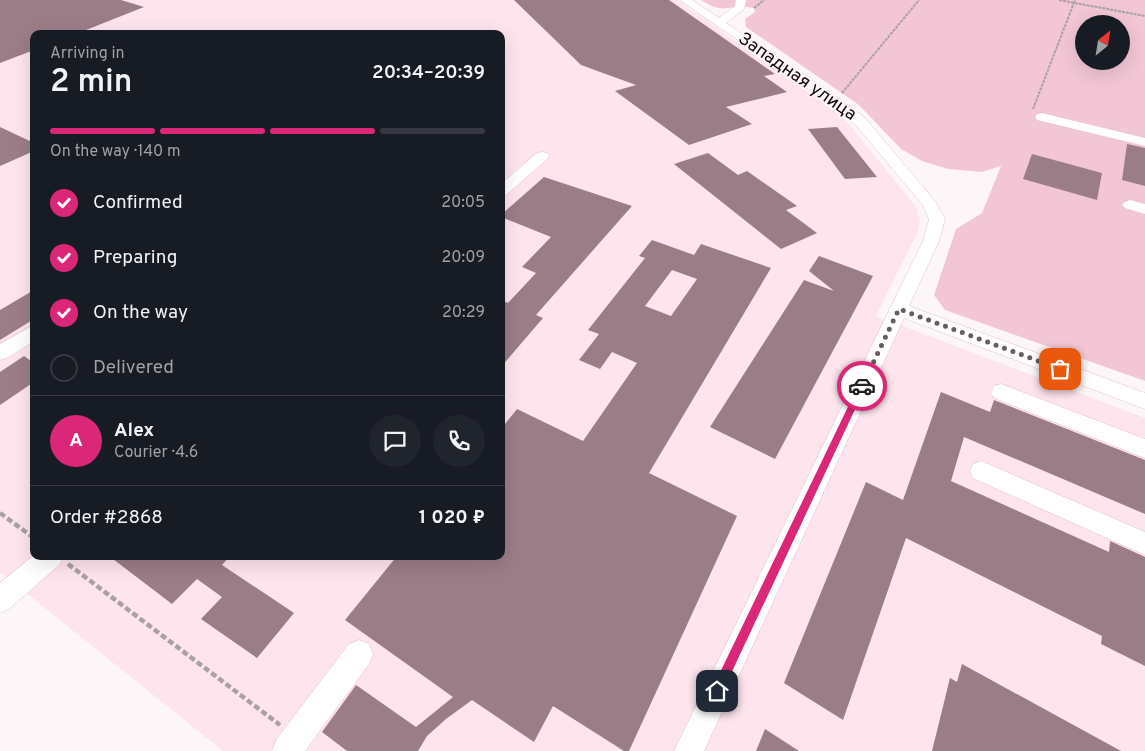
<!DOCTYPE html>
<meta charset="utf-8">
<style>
:root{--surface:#171b24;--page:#20242c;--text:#f1f3f6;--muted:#9ea1a6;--line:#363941;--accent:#db2777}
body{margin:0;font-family:Overpass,sans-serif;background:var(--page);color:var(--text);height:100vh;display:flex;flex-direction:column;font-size:19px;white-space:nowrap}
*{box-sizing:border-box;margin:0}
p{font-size:16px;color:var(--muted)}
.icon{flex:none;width:28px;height:28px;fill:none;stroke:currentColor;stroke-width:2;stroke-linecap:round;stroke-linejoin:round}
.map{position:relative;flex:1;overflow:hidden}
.drawer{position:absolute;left:30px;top:30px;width:475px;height:530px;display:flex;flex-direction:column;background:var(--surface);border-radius:10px;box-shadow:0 5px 20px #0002}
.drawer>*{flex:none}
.needle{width:32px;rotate:30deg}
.controls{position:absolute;left:1075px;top:15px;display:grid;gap:10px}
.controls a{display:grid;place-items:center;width:55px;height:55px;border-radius:50%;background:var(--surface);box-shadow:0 5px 20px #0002;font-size:25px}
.pin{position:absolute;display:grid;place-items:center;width:42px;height:42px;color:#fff;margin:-21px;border-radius:10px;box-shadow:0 2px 8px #0006}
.courier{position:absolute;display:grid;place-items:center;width:50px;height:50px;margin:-25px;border:4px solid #db2777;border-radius:50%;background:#fff;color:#222;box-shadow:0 1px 6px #0007}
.summary em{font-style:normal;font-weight:600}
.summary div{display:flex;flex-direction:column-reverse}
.summary{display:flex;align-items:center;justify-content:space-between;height:85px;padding:0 20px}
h1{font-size:32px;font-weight:600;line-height:38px}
.bar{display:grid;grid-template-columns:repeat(4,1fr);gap:8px 5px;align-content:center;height:60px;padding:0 20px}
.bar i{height:6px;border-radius:4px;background:var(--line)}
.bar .selected{background:var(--accent)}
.bar p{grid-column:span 4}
.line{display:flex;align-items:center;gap:12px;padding:0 20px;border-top:1px solid var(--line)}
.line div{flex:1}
.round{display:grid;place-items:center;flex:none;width:52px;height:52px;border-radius:26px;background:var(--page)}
ol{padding:0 20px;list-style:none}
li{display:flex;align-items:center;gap:15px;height:55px}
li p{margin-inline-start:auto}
li .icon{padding:5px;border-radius:50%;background:var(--accent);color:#fff;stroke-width:4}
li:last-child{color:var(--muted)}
li i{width:28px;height:28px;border:2px solid var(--line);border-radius:50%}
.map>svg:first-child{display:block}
</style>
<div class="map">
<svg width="1145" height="751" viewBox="0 0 1145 751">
<rect width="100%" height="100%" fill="#fdf6f9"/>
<path fill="#fee4ec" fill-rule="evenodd" d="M 0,0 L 677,0 L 834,110 L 849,124 L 917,208 L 920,221 L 917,234 L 876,316 L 1145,418 L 1145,751 L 223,751 L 0,572 ZM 34,34 L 501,34 L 501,556 L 34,556 Z"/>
<path fill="#f3c6d5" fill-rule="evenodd" d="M 701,0 L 1145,0 L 1145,381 L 945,310 L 934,295 L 956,229 L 982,213 L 1001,166 L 982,172 L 948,169 L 922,161 L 901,149 L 859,105 L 746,27 L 745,19 L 755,12 L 754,8 C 730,3 725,16 701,0 ZM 1084,24 L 1121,24 L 1121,61 L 1084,61 Z"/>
<g fill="#9b7d87" fill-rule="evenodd">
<path d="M 0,0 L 121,0 L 144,7 L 76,34 L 34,34 L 34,50 L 0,63 Z"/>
<path d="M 514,0 L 669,0 L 775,74 L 764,76 L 787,92 L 726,107 L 752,124 L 689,145 L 615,91 L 636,85 L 581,65 Z"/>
<path d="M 0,127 L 34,143 L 34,151 L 0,166 Z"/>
<path d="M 837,127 L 877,177 L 845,179 L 808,129 Z"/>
<path d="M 1127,144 L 1145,148 L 1145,186 L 1122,180 Z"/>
<path d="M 708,153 L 738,175 L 747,171 L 797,206 L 786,210 L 817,233 L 781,249 L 674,164 Z"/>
<path d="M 1032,154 L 1102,173 L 1097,200 L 1023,179 Z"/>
<path d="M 544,177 L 632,206 L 536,315 L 543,318 L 501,367 L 501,300 L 508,303 L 536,273 L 522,267 L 551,237 L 501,217 L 501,215 Z"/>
<path d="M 652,240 L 694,255 L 701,244 L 771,268 L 649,473 L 737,516 L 629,751 L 624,751 L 553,706 L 534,742 L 472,700 L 446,719 L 427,736 L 418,751 L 347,751 L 322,732 L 356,685 L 416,727 L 453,697 L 345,620 L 397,556 L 501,556 L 501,429 L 517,409 L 583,441 L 637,363 L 612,352 L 600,369 L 579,360 L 599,334 L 588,330 L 645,258 L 639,256 ZM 672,270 L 697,279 L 671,316 L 645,306 Z"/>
<path d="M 819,256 L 873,276 L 775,459 L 710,427 L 804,280 L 834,291 L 809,271 Z"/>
<path d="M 34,290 L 34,319 L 0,340 L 0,310 Z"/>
<path d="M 24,356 L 34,363 L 34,382 L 0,405 L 0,372 Z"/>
<path d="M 941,392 L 990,412 L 994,400 L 1145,460 L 1145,514 L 964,437 L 951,481 L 1109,552 L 1110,541 L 1145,557 L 1145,666 L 1101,644 L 1102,636 L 906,538 L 843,720 L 784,683 L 866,482 L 903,500 Z"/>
<path d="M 109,556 L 230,556 L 222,565 L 294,613 L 257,658 L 201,619 L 222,597 L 197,579 L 172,604 Z"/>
<path d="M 962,664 L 1121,751 L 932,751 L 950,678 L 957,682 Z"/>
<path d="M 765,729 L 799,751 L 756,751 Z"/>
</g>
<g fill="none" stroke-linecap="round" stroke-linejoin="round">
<defs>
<g id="minor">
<path d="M 680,0 L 692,0 L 719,18 L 735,6 L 736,0 L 746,0 L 744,9 L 726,23 L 828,91 L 865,118 L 935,201 L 945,219 L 939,241 L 909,306 L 1145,393 L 1145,409 L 904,318 L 704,751 L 674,751 L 923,241 L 929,219 L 923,205 L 855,124 L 820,97 Z"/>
<path d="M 1042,113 L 1145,138 L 1145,146 L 1037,120 L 1035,117 L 1037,114 Z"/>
<path d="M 542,152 L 547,153 L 549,156 L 547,159 L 506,195 L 501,196 L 501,184 L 537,153 Z"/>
<path d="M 1130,200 L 1145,204 L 1145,214 L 1125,208 L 1122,205 L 1125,202 Z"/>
<path d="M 34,325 L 34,341 L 7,358 L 0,360 L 0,344 Z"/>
<path d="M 1001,384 L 1145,439 L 1145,458 L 994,398 L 991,392 L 994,386 Z"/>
<path d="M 981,461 L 1145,532 L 1145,555 L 973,478 L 970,471 L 973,464 Z"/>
<path d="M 34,555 L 63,556 L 60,564 L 9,609 L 0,613 L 0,583 Z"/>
<path d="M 359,640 L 369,644 L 373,654 L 369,664 L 305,751 L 272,751 L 276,740 L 349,644 Z"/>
</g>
</defs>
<use href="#minor" stroke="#e3c2cd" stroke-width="1"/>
<g stroke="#a9a1a4" stroke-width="2" stroke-dasharray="3 1" stroke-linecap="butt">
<path d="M 1059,0 L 1145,16"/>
<path d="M 754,8 L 764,0"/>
<path d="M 842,93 L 919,0"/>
<path d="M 1033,109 L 1075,0"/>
</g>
<g stroke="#a9a1a4" stroke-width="4.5" stroke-dasharray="6 3" stroke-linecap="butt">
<path d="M 0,513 L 34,538"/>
<path d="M 68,564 L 280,725"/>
</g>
<use href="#minor" fill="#fff" fill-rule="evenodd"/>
</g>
<path fill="#db2777" d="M 862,383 L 866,386 L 721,695 L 717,697 L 713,695 L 711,691 L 713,687 L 858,386 Z"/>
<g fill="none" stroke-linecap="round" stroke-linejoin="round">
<path stroke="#665d60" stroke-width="5" stroke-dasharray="0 9" d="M 862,386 L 899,309 L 1060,369"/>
</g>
<g text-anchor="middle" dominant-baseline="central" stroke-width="4" stroke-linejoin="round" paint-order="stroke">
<g font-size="18" fill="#150a0e" stroke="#fdf6f9">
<text transform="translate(797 77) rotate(35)">Западная улица</text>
</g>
</g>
</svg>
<div class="controls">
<a><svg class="needle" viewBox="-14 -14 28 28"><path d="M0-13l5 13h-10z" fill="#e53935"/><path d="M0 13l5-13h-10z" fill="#9ea1a6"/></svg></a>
</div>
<div class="pin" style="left:1060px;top:369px;background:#ea580c"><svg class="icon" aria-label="bag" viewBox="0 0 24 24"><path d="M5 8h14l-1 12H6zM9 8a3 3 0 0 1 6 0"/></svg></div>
<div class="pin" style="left:717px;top:691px;background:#1f2937"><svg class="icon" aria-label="home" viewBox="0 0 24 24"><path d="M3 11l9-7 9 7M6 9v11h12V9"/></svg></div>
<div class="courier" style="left:862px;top:386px"><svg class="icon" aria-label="car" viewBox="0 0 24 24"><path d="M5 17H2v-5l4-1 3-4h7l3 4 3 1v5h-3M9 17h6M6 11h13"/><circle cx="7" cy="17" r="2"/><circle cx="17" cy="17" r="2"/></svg></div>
<section class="drawer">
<div class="summary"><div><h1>2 min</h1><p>Arriving in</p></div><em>20:34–20:39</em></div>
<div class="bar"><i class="selected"></i><i class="selected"></i><i class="selected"></i><i></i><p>On the way · 140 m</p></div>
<ol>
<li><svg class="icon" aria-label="check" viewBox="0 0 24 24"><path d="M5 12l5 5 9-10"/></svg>Confirmed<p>20:05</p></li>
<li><svg class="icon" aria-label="check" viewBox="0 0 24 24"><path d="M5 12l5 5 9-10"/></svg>Preparing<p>20:09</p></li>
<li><svg class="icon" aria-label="check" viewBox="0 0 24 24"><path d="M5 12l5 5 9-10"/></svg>On the way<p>20:29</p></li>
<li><i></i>Delivered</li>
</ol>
<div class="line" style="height:90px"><b class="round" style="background:var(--accent);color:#fff">A</b><div><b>Alex</b><p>Courier · 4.6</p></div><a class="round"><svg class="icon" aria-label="chat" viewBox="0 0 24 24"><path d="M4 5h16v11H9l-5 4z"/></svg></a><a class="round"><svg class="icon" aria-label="phone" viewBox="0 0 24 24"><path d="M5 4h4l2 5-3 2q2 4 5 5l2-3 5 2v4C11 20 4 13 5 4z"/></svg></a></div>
<div class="line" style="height:65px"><div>Order #2868</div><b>1 020 ₽</b></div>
</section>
</div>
